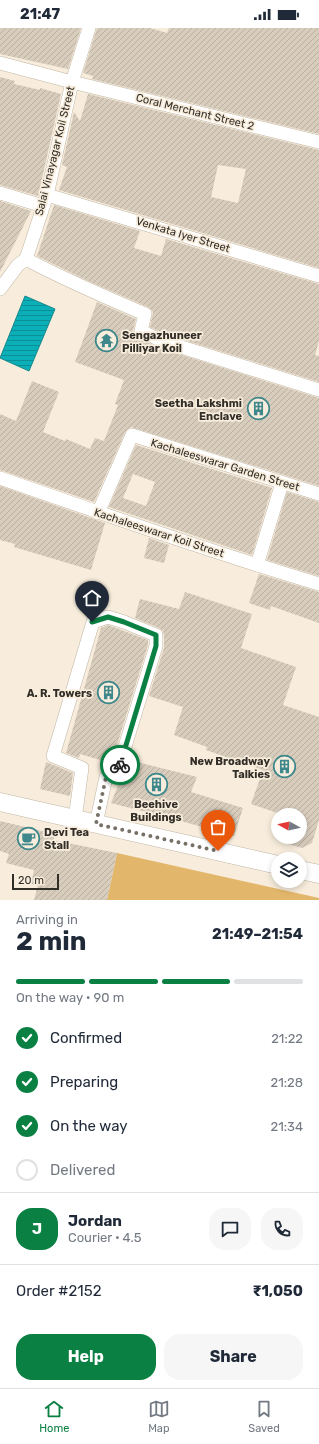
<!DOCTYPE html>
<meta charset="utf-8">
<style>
:root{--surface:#fff;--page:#f6f6f7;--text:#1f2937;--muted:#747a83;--line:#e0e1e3;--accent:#0b8043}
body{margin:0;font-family:Rubik,sans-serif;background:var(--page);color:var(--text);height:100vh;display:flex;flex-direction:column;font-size:15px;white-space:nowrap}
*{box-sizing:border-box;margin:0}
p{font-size:13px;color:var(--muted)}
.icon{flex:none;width:22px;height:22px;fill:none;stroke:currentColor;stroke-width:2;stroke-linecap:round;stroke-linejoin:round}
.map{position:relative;height:872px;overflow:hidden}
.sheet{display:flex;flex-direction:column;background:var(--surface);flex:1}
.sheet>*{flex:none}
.needle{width:26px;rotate:278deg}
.fabs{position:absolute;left:271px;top:780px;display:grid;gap:8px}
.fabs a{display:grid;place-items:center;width:36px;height:36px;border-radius:50%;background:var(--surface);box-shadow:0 2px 6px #0003;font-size:20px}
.scale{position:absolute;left:12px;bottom:10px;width:47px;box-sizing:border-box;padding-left:4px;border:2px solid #312d27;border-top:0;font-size:11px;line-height:14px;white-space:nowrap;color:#312d27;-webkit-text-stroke:3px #f8eddc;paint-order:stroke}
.pin{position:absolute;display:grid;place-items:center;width:34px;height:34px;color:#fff;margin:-41px -17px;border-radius:50% 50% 50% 0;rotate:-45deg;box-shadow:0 0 4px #0007}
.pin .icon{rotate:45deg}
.courier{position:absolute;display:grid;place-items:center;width:40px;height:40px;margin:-20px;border:3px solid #0b8043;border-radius:50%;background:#fff;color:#222;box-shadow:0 1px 5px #0007}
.overview em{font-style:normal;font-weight:700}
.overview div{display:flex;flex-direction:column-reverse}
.overview{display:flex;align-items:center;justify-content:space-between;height:68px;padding:0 16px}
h1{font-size:26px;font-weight:700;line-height:30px}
.bar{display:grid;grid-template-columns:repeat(4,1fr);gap:6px 4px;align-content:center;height:48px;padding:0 16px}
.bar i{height:5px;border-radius:3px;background:var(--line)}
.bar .on{background:var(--accent)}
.bar p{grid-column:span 4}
.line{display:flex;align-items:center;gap:10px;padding:0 16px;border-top:1px solid var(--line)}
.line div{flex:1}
.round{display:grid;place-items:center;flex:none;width:42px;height:42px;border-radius:16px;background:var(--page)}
ol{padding:0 16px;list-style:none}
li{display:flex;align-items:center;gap:12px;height:44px}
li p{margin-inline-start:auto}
li .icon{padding:4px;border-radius:50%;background:var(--accent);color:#fff;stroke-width:4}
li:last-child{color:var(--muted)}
li i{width:22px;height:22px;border:2px solid var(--line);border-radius:50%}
.cta{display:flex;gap:8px;margin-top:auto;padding:8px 16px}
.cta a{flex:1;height:46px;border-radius:16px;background:var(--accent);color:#fff;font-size:16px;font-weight:700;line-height:46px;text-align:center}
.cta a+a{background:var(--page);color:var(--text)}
.status{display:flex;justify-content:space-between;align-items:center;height:28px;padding:0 20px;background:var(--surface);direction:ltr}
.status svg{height:11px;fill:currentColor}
.dock{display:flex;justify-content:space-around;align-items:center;height:56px;border-top:1px solid var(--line);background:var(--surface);font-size:11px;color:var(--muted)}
.dock a{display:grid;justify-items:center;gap:2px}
.dock .on{color:var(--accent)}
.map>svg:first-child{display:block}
</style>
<div class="status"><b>21:47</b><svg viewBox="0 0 49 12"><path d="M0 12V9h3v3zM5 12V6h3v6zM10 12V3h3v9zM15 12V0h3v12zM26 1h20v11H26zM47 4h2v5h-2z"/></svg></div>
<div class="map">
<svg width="319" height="872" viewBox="0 0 319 872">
<defs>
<pattern id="water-rules" width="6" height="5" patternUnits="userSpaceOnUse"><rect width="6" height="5" fill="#0bafb7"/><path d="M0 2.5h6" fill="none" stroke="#0c8f95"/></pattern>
<pattern id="building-hatch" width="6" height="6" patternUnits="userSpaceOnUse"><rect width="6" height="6" fill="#d8cdbd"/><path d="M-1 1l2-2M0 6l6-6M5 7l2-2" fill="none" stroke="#bab0a2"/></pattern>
</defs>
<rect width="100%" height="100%" fill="#f8eddc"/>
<path fill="#e3b76b" d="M 117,825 L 319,870 L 319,872 L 107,872 Z"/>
<path fill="url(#water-rules)" stroke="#16888c" d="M 25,268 L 55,281 L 29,343 L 0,330 Z"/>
<g fill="url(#building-hatch)" fill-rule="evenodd">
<path d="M 0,0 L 81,0 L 68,41 L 0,26 Z"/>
<path d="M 97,0 L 150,0 L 167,5 L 169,0 L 319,0 L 319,106 L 92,51 L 93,48 L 83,45 Z"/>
<path d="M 0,49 L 15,53 L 14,56 L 40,62 L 40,60 L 61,66 L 38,168 L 0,157 Z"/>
<path d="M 88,66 L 319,122 L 319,240 L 59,162 L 67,139 L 62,137 L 74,84 L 80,93 ZM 218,137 L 246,141 L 238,175 L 211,169 Z"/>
<path d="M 0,173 L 31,183 L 0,244 Z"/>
<path d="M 54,177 L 140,203 L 134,220 L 161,228 L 166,211 L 319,256 L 319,313 L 315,327 L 319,328 L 319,354 L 165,306 L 150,299 L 153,284 L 148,279 L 88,253 L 37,228 Z"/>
<path d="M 97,274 L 136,291 L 133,302 L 135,308 L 159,320 L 319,370 L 319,458 L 131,399 L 125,404 L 94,474 L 0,442 L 0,386 L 16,393 L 32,353 L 59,364 L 43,404 L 65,413 L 66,411 L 90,421 L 95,410 L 104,413 L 118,377 L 115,376 L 124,352 L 75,334 Z"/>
<path d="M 136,417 L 272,460 L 252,527 L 109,479 ZM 133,446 L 155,454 L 146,478 L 123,470 Z"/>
<path d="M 0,458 L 105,495 L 91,542 L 14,519 L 15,516 L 0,512 Z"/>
<path d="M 287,464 L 319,474 L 319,548 L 267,532 Z"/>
<path d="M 149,510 L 169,517 L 164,535 L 144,530 Z"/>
<path d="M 259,546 L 319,564 L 319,595 L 271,578 L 270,582 L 249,575 Z"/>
<path d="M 185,564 L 252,586 L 241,620 L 296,639 L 283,677 L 319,689 L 319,792 L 312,815 L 302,820 L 288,816 L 290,809 L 300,809 L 300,787 L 283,787 L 251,776 L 263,742 L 206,722 L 207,719 L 174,707 L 183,679 L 149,668 L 164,620 L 164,607 L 163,603 L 159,600 L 135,590 L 140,571 L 179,581 Z"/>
<path d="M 108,597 L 148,612 L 148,617 L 112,733 L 110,735 L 80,726 L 79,730 L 66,725 L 101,600 Z"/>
<path d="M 129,732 L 197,749 L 191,764 L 243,780 L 234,808 L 181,793 L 111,775 L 123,745 L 126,741 Z"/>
<path d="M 46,734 L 73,745 L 70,768 L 40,761 Z"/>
<path d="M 0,793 L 42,803 L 55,808 L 53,812 L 117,825 L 107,872 L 34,872 L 38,857 L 31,856 L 34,842 L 6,835 L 9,826 L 0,823 Z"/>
</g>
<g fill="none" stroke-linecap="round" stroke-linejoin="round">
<defs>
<g id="minor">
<path d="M 0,35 L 72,54 L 319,114"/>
<path d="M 0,165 L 43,178"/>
<path d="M 47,167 L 319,248"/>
<path d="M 26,231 C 65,252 105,269 145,286 L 141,303 L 162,313 L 319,362"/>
<path d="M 0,261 L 18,237 L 26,231 L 47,167 L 72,54 L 89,0"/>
<path d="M 0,450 C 106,487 212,524 319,556"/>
<path d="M 98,485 L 132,407 L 319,466"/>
<path d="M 257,537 L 282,455"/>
<path d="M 75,791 L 82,740 L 53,728 L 93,594 L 108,589 L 124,594 L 156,607 L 156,618 L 119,738 L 106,749 L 96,796"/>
</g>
<g id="secondary">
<path d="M 0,774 L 278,837"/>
<path d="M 300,842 L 319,846"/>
</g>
</defs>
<use href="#minor" stroke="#c0b6a5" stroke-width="14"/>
<use href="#secondary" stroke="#c0b6a5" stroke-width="19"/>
<use href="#minor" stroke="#fff" stroke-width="13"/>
<use href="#secondary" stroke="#fff" stroke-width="18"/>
</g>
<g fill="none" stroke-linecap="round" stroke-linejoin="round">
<path stroke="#777066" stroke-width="4" stroke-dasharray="0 7.2" d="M 120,737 L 113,745 L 106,749 L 96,796 L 218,823"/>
<path stroke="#0b8043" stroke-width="5" d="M 92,594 L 108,589 L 124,594 L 156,607 L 156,618 L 120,737"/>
</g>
<defs>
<symbol id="temple-ring" viewBox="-11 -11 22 22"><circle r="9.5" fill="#f8eddc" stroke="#3e878b" stroke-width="1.5"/><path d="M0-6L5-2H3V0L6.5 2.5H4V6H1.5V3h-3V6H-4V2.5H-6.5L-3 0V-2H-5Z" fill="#3e878b"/></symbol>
<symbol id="building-ring" viewBox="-11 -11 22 22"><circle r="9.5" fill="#f8eddc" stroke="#3e878b" stroke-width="1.5"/><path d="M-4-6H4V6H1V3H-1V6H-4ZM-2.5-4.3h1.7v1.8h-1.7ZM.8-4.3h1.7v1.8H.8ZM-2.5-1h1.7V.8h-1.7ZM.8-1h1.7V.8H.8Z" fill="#3e878b"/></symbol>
<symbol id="cafe-ring" viewBox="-11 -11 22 22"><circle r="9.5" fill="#f8eddc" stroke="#3e878b" stroke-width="1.5"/><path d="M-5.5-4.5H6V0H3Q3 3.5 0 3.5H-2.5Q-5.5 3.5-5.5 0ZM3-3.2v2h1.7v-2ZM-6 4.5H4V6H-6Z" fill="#3e878b"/></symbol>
</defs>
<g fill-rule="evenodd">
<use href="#temple-ring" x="94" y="300" width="25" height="25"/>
<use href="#building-ring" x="246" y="368" width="25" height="25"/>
<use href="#building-ring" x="96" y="652" width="25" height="25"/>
<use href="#building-ring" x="272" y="726" width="25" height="25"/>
<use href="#building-ring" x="144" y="744" width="25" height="25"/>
<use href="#cafe-ring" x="16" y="798" width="25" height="25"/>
</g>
<g text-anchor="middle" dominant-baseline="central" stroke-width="3.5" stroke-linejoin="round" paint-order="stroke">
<g font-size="11" fill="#312d27" stroke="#f8eddc">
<text transform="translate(195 84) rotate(14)">Coral Merchant Street 2</text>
<text transform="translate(55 123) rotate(-76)">Salai Vinayagar Koil Street</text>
<text transform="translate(183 207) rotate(17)">Venkata Iyer Street</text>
<text transform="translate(225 437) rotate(17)">Kachaleeswarar Garden Street</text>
<text transform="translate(159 505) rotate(18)">Kachaleeswarar Koil Street</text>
</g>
<g font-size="11" font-weight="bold" fill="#312d27" stroke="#f8eddc" text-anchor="end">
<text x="122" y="307" text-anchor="start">Sengazhuneer<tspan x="122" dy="13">Pilliyar Koil</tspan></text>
<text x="242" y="375">Seetha Lakshmi<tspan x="242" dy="13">Enclave</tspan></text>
<text x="92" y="665">A. R. Towers</text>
<text x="270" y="733">New Broadway<tspan x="270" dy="13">Talkies</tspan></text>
<text x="156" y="776" text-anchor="middle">Beehive<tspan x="156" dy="13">Buildings</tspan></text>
<text x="44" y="804" text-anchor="start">Devi Tea<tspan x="44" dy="13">Stall</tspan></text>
</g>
</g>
</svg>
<div class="fabs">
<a><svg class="needle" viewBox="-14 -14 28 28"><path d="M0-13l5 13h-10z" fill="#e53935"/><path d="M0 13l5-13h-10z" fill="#747a83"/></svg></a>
<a><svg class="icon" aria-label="layers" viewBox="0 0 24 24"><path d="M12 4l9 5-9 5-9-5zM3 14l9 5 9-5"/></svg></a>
</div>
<div class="scale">20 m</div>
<div class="pin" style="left:218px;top:823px;background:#ea580c"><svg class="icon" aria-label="bag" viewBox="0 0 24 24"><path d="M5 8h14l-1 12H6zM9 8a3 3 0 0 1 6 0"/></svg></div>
<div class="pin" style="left:92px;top:594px;background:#1f2937"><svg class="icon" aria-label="home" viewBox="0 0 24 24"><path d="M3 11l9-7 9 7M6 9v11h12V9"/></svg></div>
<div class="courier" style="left:120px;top:737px"><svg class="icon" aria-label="bike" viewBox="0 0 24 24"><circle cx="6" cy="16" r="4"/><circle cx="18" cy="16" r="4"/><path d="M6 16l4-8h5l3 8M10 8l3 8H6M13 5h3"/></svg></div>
</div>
<section class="sheet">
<div class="overview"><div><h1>2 min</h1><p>Arriving in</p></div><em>21:49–21:54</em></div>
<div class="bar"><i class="on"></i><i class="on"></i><i class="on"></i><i></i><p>On the way · 90 m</p></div>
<ol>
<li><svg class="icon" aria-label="check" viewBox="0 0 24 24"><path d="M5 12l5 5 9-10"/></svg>Confirmed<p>21:22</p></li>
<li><svg class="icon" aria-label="check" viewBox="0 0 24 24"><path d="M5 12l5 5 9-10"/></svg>Preparing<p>21:28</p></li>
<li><svg class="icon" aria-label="check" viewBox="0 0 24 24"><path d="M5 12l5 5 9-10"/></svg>On the way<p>21:34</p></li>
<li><i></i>Delivered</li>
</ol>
<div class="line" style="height:72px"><b class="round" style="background:var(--accent);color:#fff">J</b><div><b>Jordan</b><p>Courier · 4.5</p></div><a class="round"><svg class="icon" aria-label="chat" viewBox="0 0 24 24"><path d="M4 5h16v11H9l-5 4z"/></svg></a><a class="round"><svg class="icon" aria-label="phone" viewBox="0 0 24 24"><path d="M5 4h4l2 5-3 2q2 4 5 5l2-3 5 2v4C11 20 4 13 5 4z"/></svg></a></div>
<div class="line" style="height:52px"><div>Order #2152</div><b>₹1,050</b></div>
<div class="cta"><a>Help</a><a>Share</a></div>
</section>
<nav class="dock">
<a class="on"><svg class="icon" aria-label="home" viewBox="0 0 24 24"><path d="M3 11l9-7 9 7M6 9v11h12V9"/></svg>Home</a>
<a><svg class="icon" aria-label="map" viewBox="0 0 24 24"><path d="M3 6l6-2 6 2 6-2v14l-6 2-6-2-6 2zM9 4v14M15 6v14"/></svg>Map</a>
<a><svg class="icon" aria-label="saved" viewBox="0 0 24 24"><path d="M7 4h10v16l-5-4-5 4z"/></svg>Saved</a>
</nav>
